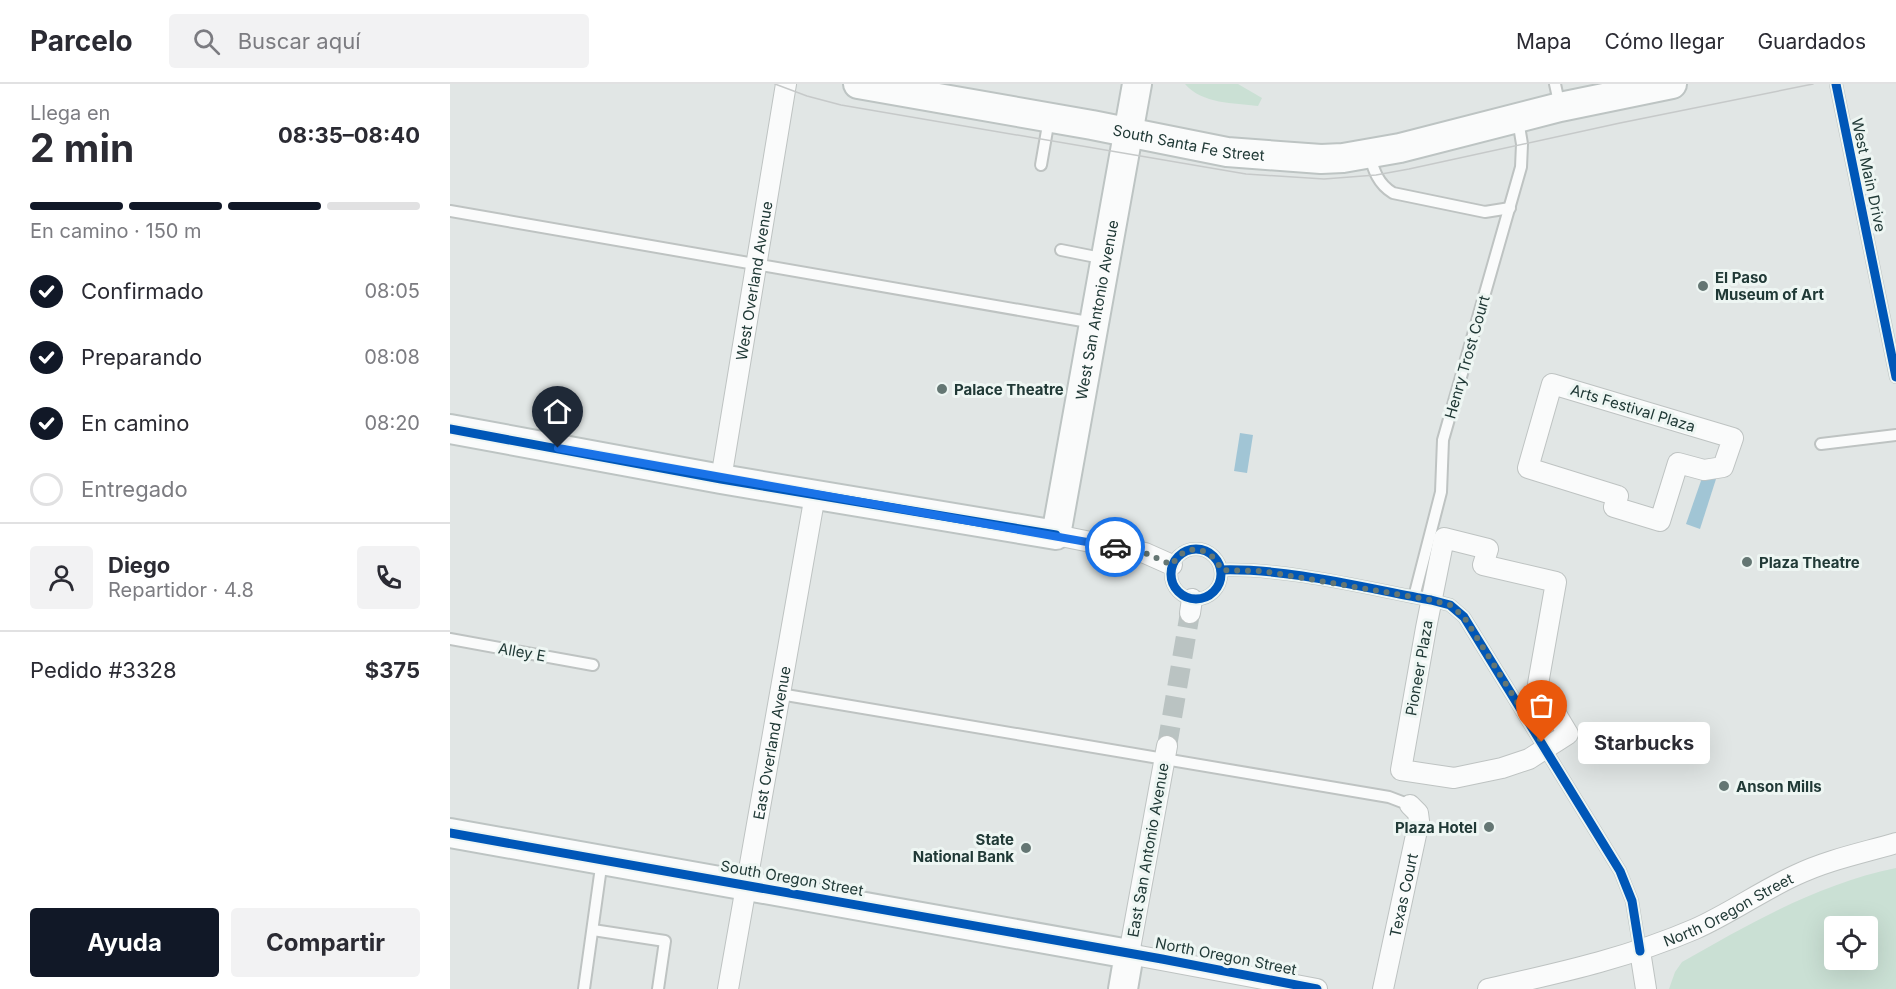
<!DOCTYPE html>
<html lang="es">
<meta charset="utf-8">
<style>
:root{--surface:#fff;--page:#f2f2f3;--text:#2b2b33;--muted:#7c7c81;--line:#e1e1e2;--accent:#111827}
body{margin:0;font-family:Inter,sans-serif;background:var(--page);color:var(--text);height:100vh;display:flex;flex-direction:column;font-size:22px;white-space:nowrap}
*{box-sizing:border-box;margin:0}
p{font-size:20px;color:var(--muted)}
.icon{flex:none;width:33px;height:33px;fill:none;stroke:currentColor;stroke-width:2;stroke-linecap:round;stroke-linejoin:round}
.map{position:relative;flex:1;overflow:hidden}
.sheet{display:flex;flex-direction:column;background:var(--surface);width:450px}
.sheet>*{flex:none}
.fabs{position:absolute;left:1374px;top:832px;display:grid;gap:12px}
.fabs a{display:grid;place-items:center;width:54px;height:54px;border-radius:6px;background:var(--surface);box-shadow:0 6px 24px #0002;font-size:30px}
.pin{position:absolute;display:grid;place-items:center;width:51px;height:51px;color:#fff;margin:-62px -26px;border-radius:50% 50% 50% 0;rotate:-45deg;box-shadow:0 0 6px #0007}
.pin .icon{rotate:45deg}
.courier{position:absolute;display:grid;place-items:center;width:60px;height:60px;margin:-30px;border:4px solid #1a73e8;border-radius:50%;background:#fff;color:#222;box-shadow:0 2px 8px #0007}
.bubble{position:absolute;height:42px;border-radius:6px;background:var(--surface);box-shadow:0 6px 24px #0002;font-size:20px;font-weight:700;line-height:42px;text-align:center}
.head em{font-style:normal;font-weight:700}
.head div{display:flex;flex-direction:column-reverse}
.head{display:flex;align-items:center;justify-content:space-between;height:102px;padding:0 30px}
h1{font-size:39px;font-weight:700;line-height:45px}
.bar{display:grid;grid-template-columns:repeat(4,1fr);gap:9px 6px;align-content:center;height:72px;padding:0 30px}
.bar i{height:8px;border-radius:4px;background:var(--line)}
.bar .active{background:var(--accent)}
.bar p{grid-column:span 4}
.line{display:flex;align-items:center;gap:15px;padding:0 30px;border-top:2px solid var(--line)}
.line div{flex:1}
.round{display:grid;place-items:center;flex:none;width:63px;height:63px;border-radius:6px;background:var(--page)}
ol{padding:0 30px;list-style:none}
li{display:flex;align-items:center;gap:18px;height:66px}
li p{margin-inline-start:auto}
li .icon{padding:6px;border-radius:50%;background:var(--accent);color:#fff;stroke-width:4}
li:last-child{color:var(--muted)}
li i{width:33px;height:33px;border:3px solid var(--line);border-radius:50%}
.primary-button{display:flex;gap:12px;margin-top:auto;padding:12px 30px}
.primary-button a{flex:1;height:69px;border-radius:6px;background:var(--accent);color:#fff;font-size:24px;font-weight:700;line-height:69px;text-align:center}
.primary-button a+a{background:var(--page);color:var(--text)}
header{display:flex;align-items:center;gap:36px;box-sizing:border-box;height:84px;padding:0 30px;background:var(--surface);border-bottom:2px solid var(--line)}
header strong{font-size:28px}
nav{display:flex;gap:33px;margin-inline-start:auto;font-size:21px}
.search{width:420px;height:54px;background:var(--page);display:flex;align-items:center;gap:15px;box-sizing:border-box;padding:0 21px;border-radius:6px;color:var(--muted);font-size:22px}
main{display:flex;flex:1;min-height:0}
.map>svg:first-child{display:block}
</style>
<header>
<strong>Parcelo</strong>
<div class="search"><svg class="icon" aria-label="search" viewBox="0 0 24 24"><circle cx="10" cy="10" r="6"/><path d="M15 15l6 6"/></svg>Buscar aquí</div>
<nav><a>Mapa</a><a>Cómo llegar</a><a>Guardados</a></nav>
</header>
<main>
<section class="sheet">
<div class="head"><div><h1>2 min</h1><p>Llega en</p></div><em>08:35–08:40</em></div>
<div class="bar"><i class="active"></i><i class="active"></i><i class="active"></i><i></i><p>En camino · 150 m</p></div>
<ol>
<li><svg class="icon" aria-label="check" viewBox="0 0 24 24"><path d="M5 12l5 5 9-10"/></svg>Confirmado<p>08:05</p></li>
<li><svg class="icon" aria-label="check" viewBox="0 0 24 24"><path d="M5 12l5 5 9-10"/></svg>Preparando<p>08:08</p></li>
<li><svg class="icon" aria-label="check" viewBox="0 0 24 24"><path d="M5 12l5 5 9-10"/></svg>En camino<p>08:20</p></li>
<li><i></i>Entregado</li>
</ol>
<div class="line" style="height:108px"><a class="round"><svg class="icon" aria-label="person" viewBox="0 0 24 24"><circle cx="12" cy="8" r="4"/><path d="M4 21q1-7 8-7t8 7"/></svg></a><div><b>Diego</b><p>Repartidor · 4.8</p></div><a class="round"><svg class="icon" aria-label="phone" viewBox="0 0 24 24"><path d="M5 4h4l2 5-3 2q2 4 5 5l2-3 5 2v4C11 20 4 13 5 4z"/></svg></a></div>
<div class="line" style="height:78px"><div>Pedido #3328</div><b>$375</b></div>
<div class="primary-button"><a>Ayuda</a><a>Compartir</a></div>
</section>
<div class="map">
<svg width="1446" height="905" viewBox="0 0 1446 905">
<rect width="100%" height="100%" fill="#e1e6e5"/>
<g fill="#cae0d4" fill-rule="evenodd">
<path d="M 735,0 L 788,0 L 812,14 L 808,22 C 784,19 752,20 735,0 Z"/>
<path d="M 1446,784 L 1446,905 L 1219,905 L 1225,888 L 1232,878 C 1301,839 1368,800 1446,784 ZM 1384,843 L 1418,843 L 1418,876 L 1384,876 Z"/>
</g>
<g fill="#a1c5d5">
<path d="M 790,349 L 803,351 L 797,389 L 784,387 Z"/>
<path d="M 1253,391 L 1266,395 L 1250,445 L 1236,440 Z"/>
</g>
<g fill="none" stroke-linecap="round" stroke-linejoin="round">
<path stroke="#bac3c2" stroke-width="20" stroke-dasharray="20 10" stroke-linecap="butt" d="M 717,662 L 740,529"/>
<defs>
<g id="lane">
<path d="M 1105,0 L 1110,23"/>
<path d="M 1386,0 L 1446,293"/>
<path d="M 919,70 C 924,87 928,100 943,109 L 1035,128 L 1060,124"/>
<path d="M 591,81 L 599,35"/>
<path d="M 0,127 L 644,239"/>
<path d="M 611,166 L 656,175"/>
<path d="M 1371,360 L 1446,351"/>
<circle cx="746" cy="490" r="25"/>
<path d="M 771,486 C 838,484 915,504 981,516 L 1000,521 L 1014,533 L 1170,787 L 1182,817 L 1190,867"/>
<path d="M 964,513 L 991,408 L 993,356 L 1071,83 L 1072,60 L 1068,36"/>
<path d="M 0,555 L 143,581"/>
<path d="M 330,610 L 939,713 L 960,721"/>
<path d="M 143,846 L 215,857 L 208,905"/>
<path d="M 134,905 L 152,776"/>
</g>
<g id="street">
<path d="M 1102,300 L 1283,354 L 1273,383 L 1254,386 L 1228,379 L 1210,437 L 1164,423 L 1168,412 L 1078,384 Z"/>
<path id="s1" d="M 271,395 L 336,0"/>
<path d="M 606,451 L 695,469 L 722,481"/>
<path d="M 994,454 L 1038,465 L 1033,481 L 1106,498 L 1088,600 L 1118,650 L 1079,675 L 1052,684 L 1004,694 L 951,686 L 976,544 Z"/>
<path d="M 740,529 L 742,515"/>
<path d="M 717,662 L 679,870 L 867,905"/>
<path d="M 1190,867 L 1196,905"/>
<path id="s2" d="M 278,905 L 365,411"/>
<path id="s3" d="M 933,905 L 969,737 L 968,729 L 960,721"/>
<path id="s4" d="M 1038,905 C 1108,889 1178,874 1245,845 C 1279,830 1311,807 1346,791 C 1377,776 1412,769 1446,759"/>
</g>
<g id="secondary">
<path id="s5" d="M 408,0 L 642,41 L 777,68 L 871,75 L 893,74 L 950,64 L 1110,23 L 1222,0"/>
<path id="s6" d="M 0,345 L 271,395 L 606,451 L 687,0"/>
<path d="M 0,749 L 679,870 L 673,905"/>
</g>
</defs>
<use href="#lane" stroke="#bec3c2" stroke-width="14"/>
<use href="#street" stroke="#bec3c2" stroke-width="22"/>
<use href="#secondary" stroke="#bdc4c3" stroke-width="32"/>
<use href="#lane" stroke="#fafbfb" stroke-width="10"/>
<use href="#street" stroke="#fafbfb" stroke-width="20"/>
<use href="#secondary" stroke="#fafbfb" stroke-width="28"/>
<path stroke="#c6c9c9" stroke-width="1.5" d="M 325,0 L 357,12 L 391,21 L 796,90 L 874,95 L 926,91 L 959,85 L 1170,39 L 1363,0"/>
<defs>
<g id="cycleway">
<path d="M 1386,0 L 1446,293"/>
<path d="M 0,345 L 271,395 L 606,451"/>
<circle cx="746" cy="490" r="25"/>
<path d="M 771,486 C 838,484 915,504 981,516 L 1000,521 L 1014,533 L 1170,787 L 1182,817 L 1190,867"/>
<path d="M 0,749 L 712,875 L 867,905"/>
</g>
</defs>
<use href="#cycleway" stroke="#eef6f3" stroke-width="13"/>
<use href="#cycleway" stroke="#0057b8" stroke-width="9"/>
</g>
<g fill="none" stroke-linecap="round" stroke-linejoin="round">
<path stroke="#647673" stroke-width="6" stroke-dasharray="0 10.8" d="M 665,463 L 695,469 L 722,481 C 735,457 763,463 771,486 L 812,487 L 981,516 L 1000,521 L 1014,533 L 1092,658"/>
<path stroke="#1a73e8" stroke-width="8" d="M 108,364 L 665,463"/>
</g>
<g fill="#647673" stroke="#eef6f3" stroke-width="2">
<circle cx="1253" cy="202" r="6"/>
<circle cx="492" cy="305" r="6"/>
<circle cx="1297" cy="478" r="6"/>
<circle cx="1274" cy="702" r="6"/>
<circle cx="1039" cy="743" r="6"/>
<circle cx="576" cy="764" r="6"/>
</g>
<g text-anchor="middle" dominant-baseline="central" stroke-width="6" stroke-linejoin="round" paint-order="stroke">
<g font-size="15" fill="#203936" stroke="#eef6f3">
<text stroke="none"><textPath href="#s5" startOffset="336">South Santa Fe Street</textPath></text>
<text transform="translate(1419 91) rotate(78)">West Main Drive</text>
<text stroke="none"><textPath href="#s1" startOffset="201">West Overland Avenue</textPath></text>
<text stroke="none"><textPath href="#s6" startOffset="844">West San Antonio Avenue</textPath></text>
<text transform="translate(1017 273) rotate(-74)">Henry Trost Court</text>
<text transform="translate(1183 324) rotate(17)">Arts Festival Plaza</text>
<text transform="translate(72 568) rotate(10)">Alley E</text>
<text transform="translate(969 584) rotate(-80)">Pioneer Plaza</text>
<text stroke="none"><textPath href="#s2" startOffset="250">East Overland Avenue</textPath></text>
<text transform="translate(698 766) rotate(-80)">East San Antonio Avenue</text>
<text transform="translate(342 794) rotate(10)">South Oregon Street</text>
<text stroke="none"><textPath href="#s3" startOffset="96">Texas Court</textPath></text>
<text stroke="none"><textPath href="#s4" startOffset="254">North Oregon Street</textPath></text>
<text transform="translate(776 872) rotate(11)">North Oregon Street</text>
</g>
<g font-size="15" font-weight="bold" fill="#203936" stroke="#eef6f3" text-anchor="start">
<text x="1265" y="193">El Paso<tspan x="1265" dy="17">Museum of Art</tspan></text>
<text x="504" y="305">Palace Theatre</text>
<text x="1309" y="478">Plaza Theatre</text>
<text x="1286" y="702">Anson Mills</text>
<text x="1027" y="743" text-anchor="end">Plaza Hotel</text>
<text x="564" y="755" text-anchor="end">State<tspan x="564" dy="17">National Bank</tspan></text>
</g>
</g>
</svg>
<div class="fabs">
<a><svg class="icon" aria-label="locate" viewBox="0 0 24 24"><circle cx="12" cy="12" r="6"/><path d="M12 2v4M12 18v4M2 12h4M18 12h4"/></svg></a>
</div>
<div class="pin" style="left:1092px;top:658px;background:#ea580c"><svg class="icon" aria-label="bag" viewBox="0 0 24 24"><path d="M5 8h14l-1 12H6zM9 8a3 3 0 0 1 6 0"/></svg></div>
<div class="pin" style="left:108px;top:364px;background:#1f2937"><svg class="icon" aria-label="home" viewBox="0 0 24 24"><path d="M3 11l9-7 9 7M6 9v11h12V9"/></svg></div>
<div class="courier" style="left:665px;top:463px"><svg class="icon" aria-label="car" viewBox="0 0 24 24"><path d="M5 17H2v-5l4-1 3-4h7l3 4 3 1v5h-3M9 17h6M6 11h13"/><circle cx="7" cy="17" r="2"/><circle cx="17" cy="17" r="2"/></svg></div>
<div class="bubble" style="left:1128px;top:638px;width:132px">Starbucks</div>
</div>
</main>
